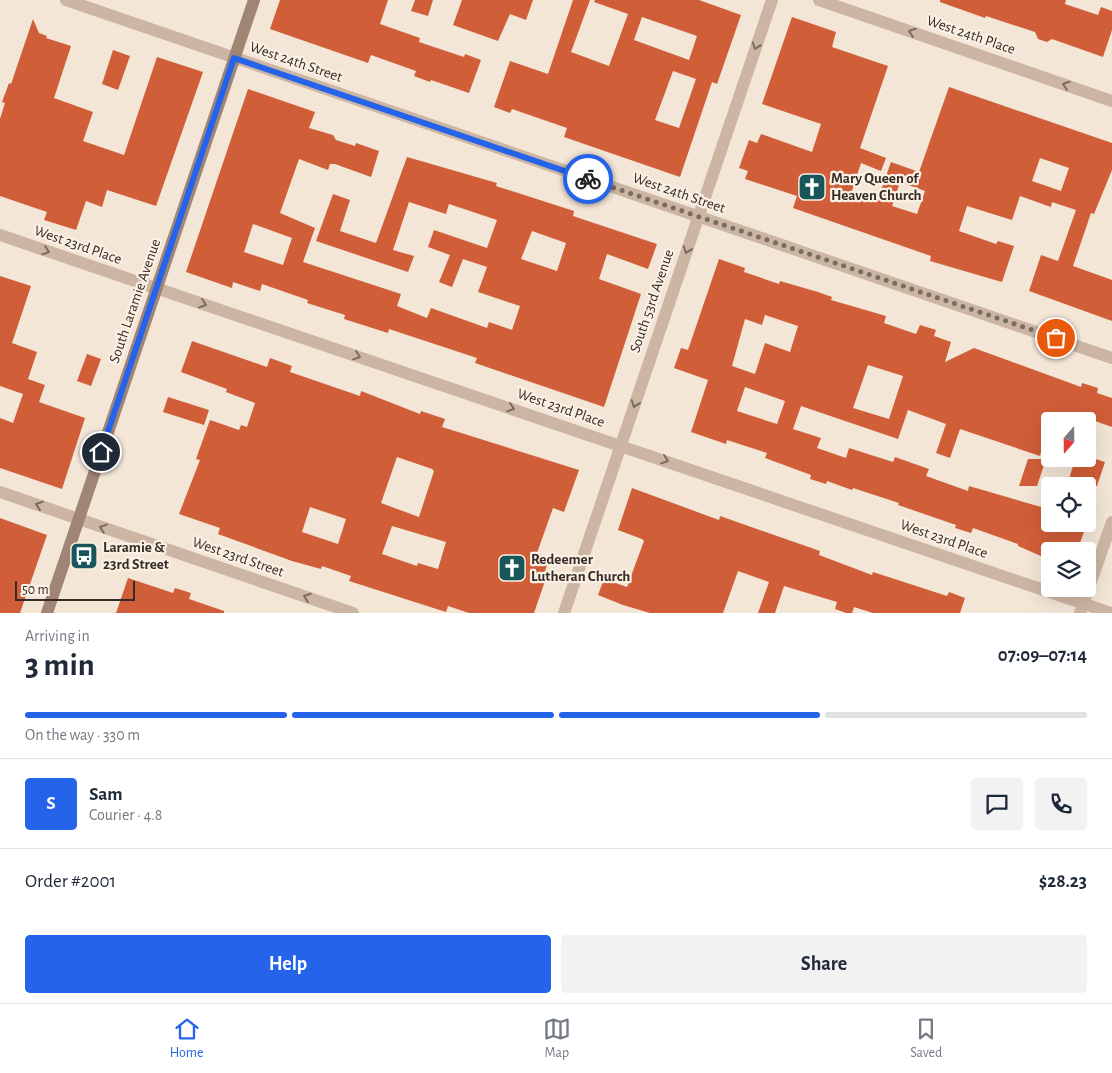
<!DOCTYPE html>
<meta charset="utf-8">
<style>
:root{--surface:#fff;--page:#f2f2f3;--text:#1f2937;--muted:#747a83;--line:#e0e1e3;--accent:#2563eb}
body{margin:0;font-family:"Alegreya Sans",sans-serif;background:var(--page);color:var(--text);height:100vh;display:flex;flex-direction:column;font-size:19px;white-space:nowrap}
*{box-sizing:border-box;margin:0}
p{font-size:16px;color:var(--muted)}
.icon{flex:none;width:28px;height:28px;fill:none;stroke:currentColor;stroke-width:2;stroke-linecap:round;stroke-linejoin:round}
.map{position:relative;height:613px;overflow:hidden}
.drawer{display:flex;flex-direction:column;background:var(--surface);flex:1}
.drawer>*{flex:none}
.needle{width:32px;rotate:200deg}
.buttons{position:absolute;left:1041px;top:412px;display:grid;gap:10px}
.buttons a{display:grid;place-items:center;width:55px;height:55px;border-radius:5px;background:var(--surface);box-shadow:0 5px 20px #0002;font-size:25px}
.scale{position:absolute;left:15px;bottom:12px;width:120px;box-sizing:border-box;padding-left:5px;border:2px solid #362b25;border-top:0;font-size:14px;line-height:18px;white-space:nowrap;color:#362b25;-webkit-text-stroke:4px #fbf0e4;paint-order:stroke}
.pin{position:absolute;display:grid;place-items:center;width:42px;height:42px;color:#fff;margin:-21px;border:2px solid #fff;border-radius:50%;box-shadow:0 1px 5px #0007}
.courier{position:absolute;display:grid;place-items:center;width:50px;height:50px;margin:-25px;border:4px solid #2563eb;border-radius:50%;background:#fff;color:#222;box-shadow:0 1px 6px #0007}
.head em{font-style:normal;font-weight:700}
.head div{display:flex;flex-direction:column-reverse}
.head{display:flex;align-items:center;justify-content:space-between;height:85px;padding:0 25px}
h1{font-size:32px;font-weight:700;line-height:38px}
.bar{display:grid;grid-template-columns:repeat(4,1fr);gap:8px 5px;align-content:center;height:60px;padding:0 25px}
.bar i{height:6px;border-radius:4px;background:var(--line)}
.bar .current{background:var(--accent)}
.bar p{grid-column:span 4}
.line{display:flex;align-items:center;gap:12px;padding:0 25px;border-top:1px solid var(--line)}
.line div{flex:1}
.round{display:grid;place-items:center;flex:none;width:52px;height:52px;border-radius:5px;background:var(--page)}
.action{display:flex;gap:10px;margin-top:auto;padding:10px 25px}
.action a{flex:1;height:58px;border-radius:5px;background:var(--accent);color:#fff;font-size:20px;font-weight:700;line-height:58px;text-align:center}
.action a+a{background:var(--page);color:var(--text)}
.tabs{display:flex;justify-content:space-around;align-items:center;height:70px;border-top:1px solid var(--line);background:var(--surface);font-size:14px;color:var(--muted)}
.tabs a{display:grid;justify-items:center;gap:2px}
.tabs .current{color:var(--accent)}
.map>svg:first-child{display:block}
</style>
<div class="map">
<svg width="1112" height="613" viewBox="0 0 1112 613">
<rect width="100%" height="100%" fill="#f3e6d7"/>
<g fill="#d05e38" fill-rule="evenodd">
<path d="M 280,0 L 388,0 L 380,24 L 420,38 L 419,42 L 464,57 L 465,54 L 481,60 L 469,93 L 431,80 L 430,82 L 414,76 L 416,71 L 371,55 L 368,63 L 270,29 Z"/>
<path d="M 415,0 L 433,0 L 428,16 L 411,11 Z"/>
<path d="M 462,0 L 533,0 L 526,20 L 510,14 L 498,41 L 453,25 Z"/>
<path d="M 573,0 L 590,0 L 571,52 L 609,66 L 628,14 L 594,2 L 595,0 L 699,0 L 741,15 L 717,84 L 712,82 L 680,177 L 564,137 L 567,128 L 512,109 L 510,113 L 494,107 L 510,61 L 548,74 ZM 642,17 L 697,36 L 689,60 L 634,40 ZM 673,71 L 696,79 L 679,128 L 655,120 Z"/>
<path d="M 940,0 L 1066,0 L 1065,4 L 1098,15 L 1101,7 L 1112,11 L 1112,30 L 1103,57 L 1052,39 L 1047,42 L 1038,39 L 1035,32 L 986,16 L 985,18 L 940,2 Z"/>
<path d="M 792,17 L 836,32 L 832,47 L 888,66 L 860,148 L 886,158 L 881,171 L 861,163 L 852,191 L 878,199 L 891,162 L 919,172 L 949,87 L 1112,143 L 1112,170 L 1094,214 L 1091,213 L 1073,266 L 1112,280 L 1112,321 L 1029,291 L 1041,255 L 1058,261 L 1076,210 L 1052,202 L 1051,207 L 1020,196 L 1012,220 L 967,206 L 959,231 L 996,244 L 998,241 L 1014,246 L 1002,282 L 930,261 L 931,256 L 793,208 L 797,196 L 745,179 L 748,171 L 739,168 L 749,140 L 757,143 L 761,134 L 812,152 L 821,124 L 762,104 ZM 1040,158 L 1069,168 L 1061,191 L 1032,181 ZM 900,182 L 925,191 L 917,214 L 892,206 Z"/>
<path d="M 33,19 L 39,33 L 47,36 L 46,38 L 71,46 L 54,98 L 93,112 L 83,141 L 124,155 L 157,57 L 203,72 L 156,206 L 107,190 L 102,207 L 86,201 L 76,230 L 44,220 L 47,212 L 0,196 L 0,119 L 5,103 L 2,102 L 9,83 L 11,84 Z"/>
<path d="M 113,50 L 130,56 L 118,90 L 102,84 Z"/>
<path d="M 248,89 L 315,112 L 309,128 L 333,135 L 336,140 L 355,146 L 356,143 L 379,151 L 371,177 L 335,164 L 330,164 L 328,170 L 299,159 L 280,213 L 315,228 L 303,262 L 401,294 L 397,306 L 427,318 L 431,308 L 487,328 L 489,322 L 512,330 L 520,306 L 478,292 L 487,267 L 463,259 L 452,287 L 439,282 L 450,255 L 428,247 L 434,230 L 487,248 L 497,220 L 449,204 L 446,214 L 409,202 L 393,250 L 414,256 L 408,272 L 316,241 L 333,194 L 350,200 L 340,231 L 376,243 L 407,157 L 497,183 L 496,186 L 574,211 L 573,216 L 657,244 L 648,269 L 607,254 L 599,279 L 641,294 L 604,407 L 475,363 L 477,358 L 389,329 L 388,333 L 344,319 L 345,315 L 307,303 L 308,300 L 262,284 L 260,291 L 233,282 L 232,288 L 186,272 ZM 253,224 L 292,238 L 283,265 L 244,252 ZM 532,231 L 566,243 L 557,271 L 521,259 Z"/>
<path d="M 719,259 L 745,268 L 744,272 L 779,284 L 780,281 L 818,292 L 832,297 L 831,300 L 886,316 L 884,323 L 916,334 L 920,325 L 936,330 L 934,336 L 951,342 L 945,362 L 974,348 L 1081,387 L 1082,383 L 1098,388 L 1097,393 L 1112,398 L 1112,427 L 1095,421 L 1050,421 L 1040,456 L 960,429 L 950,458 L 936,453 L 946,424 L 908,410 L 898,439 L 801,406 L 793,429 L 821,438 L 817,448 L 846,458 L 849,448 L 893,462 L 895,457 L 929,469 L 926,476 L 968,491 L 969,486 L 1048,509 L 1043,524 L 1071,524 L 1085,529 L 1077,551 L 1050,551 L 1050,560 L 1018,546 L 1018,544 L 973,528 L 971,533 L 955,528 L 956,525 L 898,505 L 899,503 L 853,488 L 852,490 L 827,481 L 826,484 L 810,479 L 811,475 L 765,458 L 767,453 L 727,440 L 726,444 L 691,432 L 708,380 L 674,368 L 681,348 L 688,350 ZM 765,315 L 798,326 L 790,352 L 765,343 L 755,374 L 732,366 L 745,319 L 762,325 ZM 868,365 L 903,376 L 889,419 L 853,408 ZM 745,387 L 785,401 L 777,424 L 737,411 Z"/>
<path d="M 0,276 L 31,286 L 12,343 L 37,352 L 28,379 L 45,385 L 39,402 L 85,418 L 62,489 L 0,468 L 0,418 L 13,423 L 23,394 L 0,386 Z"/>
<path d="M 192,341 L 267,367 L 270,358 L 292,366 L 290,372 L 360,396 L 361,391 L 420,414 L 421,411 L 445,419 L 442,427 L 579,470 L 564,512 L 553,508 L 537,553 L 549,558 L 543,578 L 546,578 L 534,613 L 469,613 L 448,606 L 446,612 L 349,581 L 351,576 L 322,566 L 321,569 L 292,561 L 218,534 L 220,528 L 179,514 L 200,460 L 196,459 L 210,420 L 239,430 L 241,425 L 247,427 L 255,403 L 226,392 L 227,389 L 181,372 ZM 397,457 L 432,469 L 434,471 L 419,517 L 381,503 ZM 310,507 L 346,519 L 338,544 L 302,532 ZM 392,526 L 446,542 L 438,569 L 418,563 L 417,566 L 382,554 Z"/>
<path d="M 87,354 L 101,359 L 91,386 L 77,381 Z"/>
<path d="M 168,397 L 209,410 L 204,425 L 163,412 Z"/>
<path d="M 1089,457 L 1105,462 L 1097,486 L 1067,486 L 1075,459 L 1088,459 Z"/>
<path d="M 1028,459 L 1046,459 L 1037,486 L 1019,486 Z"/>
<path d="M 632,488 L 719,520 L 720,516 L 820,551 L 819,555 L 872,575 L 873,572 L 947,596 L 949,592 L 965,598 L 960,613 L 873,613 L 854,607 L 852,613 L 846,613 L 835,609 L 837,602 L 784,586 L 775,613 L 758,613 L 769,582 L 738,571 L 723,613 L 650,613 L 623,605 L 598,595 L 604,579 L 627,587 L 644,541 L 642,539 L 618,530 Z"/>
<path d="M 0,518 L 47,535 L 20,613 L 0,613 Z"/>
<path d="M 128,578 L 173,593 L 175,588 L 191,593 L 189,599 L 224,611 L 224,613 L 116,613 Z"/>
</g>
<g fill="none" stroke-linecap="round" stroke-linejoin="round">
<g stroke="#ccb6a3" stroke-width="12">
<path d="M 66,0 L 1112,358"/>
<path d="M 819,0 L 1112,101"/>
<path d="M 0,235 L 1111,613"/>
<path d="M 0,492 L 353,613"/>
<path d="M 564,613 L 772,0"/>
<path d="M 1080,613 L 1112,522"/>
</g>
<path stroke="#a08474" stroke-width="12" d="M 47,613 L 254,0"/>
</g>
<defs><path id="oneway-chevron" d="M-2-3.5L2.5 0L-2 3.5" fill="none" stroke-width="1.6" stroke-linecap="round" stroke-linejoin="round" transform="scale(1.25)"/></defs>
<g stroke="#7a6a5e">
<use href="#oneway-chevron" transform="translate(912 32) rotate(-161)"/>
<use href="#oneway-chevron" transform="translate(756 46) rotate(109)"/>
<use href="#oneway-chevron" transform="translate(1066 85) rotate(-161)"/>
<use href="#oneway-chevron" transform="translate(687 250) rotate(109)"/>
<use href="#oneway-chevron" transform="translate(46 251) rotate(19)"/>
<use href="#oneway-chevron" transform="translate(203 304) rotate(19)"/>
<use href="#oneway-chevron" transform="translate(357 356) rotate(19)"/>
<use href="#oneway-chevron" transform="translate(635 404) rotate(109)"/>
<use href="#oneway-chevron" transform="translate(511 408) rotate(19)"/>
<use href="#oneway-chevron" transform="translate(665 460) rotate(19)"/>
<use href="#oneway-chevron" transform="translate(39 505) rotate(-161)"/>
<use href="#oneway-chevron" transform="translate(103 528) rotate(-161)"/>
<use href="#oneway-chevron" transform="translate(307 597) rotate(-161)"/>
</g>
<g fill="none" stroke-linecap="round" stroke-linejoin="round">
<path stroke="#786c63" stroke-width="5" stroke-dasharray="0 9" d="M 588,179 L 1056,338"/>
<path stroke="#2563eb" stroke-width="6" d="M 101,452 L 234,58 L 588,179"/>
</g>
<defs>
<symbol id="church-square" viewBox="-11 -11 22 22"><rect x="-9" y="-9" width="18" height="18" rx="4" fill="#18565b" stroke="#fbf0e4"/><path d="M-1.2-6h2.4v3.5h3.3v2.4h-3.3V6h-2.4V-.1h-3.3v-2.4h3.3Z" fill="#fff"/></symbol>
<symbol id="bus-square" viewBox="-11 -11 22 22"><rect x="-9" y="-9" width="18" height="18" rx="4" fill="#18565b" stroke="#fbf0e4"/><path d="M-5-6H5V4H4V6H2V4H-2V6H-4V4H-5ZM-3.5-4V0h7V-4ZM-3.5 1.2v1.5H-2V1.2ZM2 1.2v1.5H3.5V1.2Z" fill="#fff"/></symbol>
</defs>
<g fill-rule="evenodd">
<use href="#church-square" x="796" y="171" width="32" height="32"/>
<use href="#bus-square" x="68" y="540" width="32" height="32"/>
<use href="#church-square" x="496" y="552" width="32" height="32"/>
</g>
<g text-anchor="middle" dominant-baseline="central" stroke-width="4.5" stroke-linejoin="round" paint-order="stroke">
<g font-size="15" fill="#362b25" stroke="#fbf0e4">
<text transform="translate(971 35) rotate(19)">West 24th Place</text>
<text transform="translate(296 62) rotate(19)">West 24th Street</text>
<text transform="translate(679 193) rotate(19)">West 24th Street</text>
<text transform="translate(78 245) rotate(19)">West 23rd Place</text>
<text transform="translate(135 301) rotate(-71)">South Laramie Avenue</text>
<text transform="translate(652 301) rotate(-71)">South 53rd Avenue</text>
<text transform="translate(561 408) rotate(19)">West 23rd Place</text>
<text transform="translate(944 539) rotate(19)">West 23rd Place</text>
<text transform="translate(238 557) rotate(19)">West 23rd Street</text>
</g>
<g font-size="15" font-weight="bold" fill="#362b25" stroke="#fbf0e4" text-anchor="start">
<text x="831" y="178">Mary Queen of<tspan x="831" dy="17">Heaven Church</tspan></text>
<text x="103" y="547">Laramie &amp;<tspan x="103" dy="17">23rd Street</tspan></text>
<text x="531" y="559">Redeemer<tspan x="531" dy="17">Lutheran Church</tspan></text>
</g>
</g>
</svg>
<div class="buttons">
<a><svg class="needle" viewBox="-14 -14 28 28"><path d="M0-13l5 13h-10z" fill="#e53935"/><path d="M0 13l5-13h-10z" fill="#747a83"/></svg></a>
<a><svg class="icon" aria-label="locate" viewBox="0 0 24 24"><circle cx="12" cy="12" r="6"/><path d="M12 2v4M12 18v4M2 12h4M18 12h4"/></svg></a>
<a><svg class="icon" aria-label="layers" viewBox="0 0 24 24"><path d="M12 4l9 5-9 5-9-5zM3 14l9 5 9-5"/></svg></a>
</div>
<div class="scale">50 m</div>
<div class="pin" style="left:1056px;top:338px;background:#ea580c"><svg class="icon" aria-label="bag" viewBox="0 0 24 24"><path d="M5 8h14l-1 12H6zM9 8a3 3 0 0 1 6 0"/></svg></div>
<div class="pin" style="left:101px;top:452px;background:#1f2937"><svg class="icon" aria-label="home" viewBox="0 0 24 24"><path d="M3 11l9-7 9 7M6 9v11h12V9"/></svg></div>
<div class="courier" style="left:588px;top:179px"><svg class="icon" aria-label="bike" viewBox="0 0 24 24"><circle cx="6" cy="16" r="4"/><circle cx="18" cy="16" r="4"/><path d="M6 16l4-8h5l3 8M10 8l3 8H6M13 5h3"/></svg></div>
</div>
<section class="drawer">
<div class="head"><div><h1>3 min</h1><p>Arriving in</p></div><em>07:09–07:14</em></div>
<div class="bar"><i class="current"></i><i class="current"></i><i class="current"></i><i></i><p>On the way · 330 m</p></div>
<div class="line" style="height:90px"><b class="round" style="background:var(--accent);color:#fff">S</b><div><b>Sam</b><p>Courier · 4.8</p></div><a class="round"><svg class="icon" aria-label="chat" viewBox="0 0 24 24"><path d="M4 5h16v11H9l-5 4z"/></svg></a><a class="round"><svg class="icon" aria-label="phone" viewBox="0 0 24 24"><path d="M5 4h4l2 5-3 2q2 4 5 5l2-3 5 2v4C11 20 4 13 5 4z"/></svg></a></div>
<div class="line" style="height:65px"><div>Order #2001</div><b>$28.23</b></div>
<div class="action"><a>Help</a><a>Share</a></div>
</section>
<nav class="tabs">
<a class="current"><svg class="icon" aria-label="home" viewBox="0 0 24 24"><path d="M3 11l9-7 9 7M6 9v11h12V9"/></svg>Home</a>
<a><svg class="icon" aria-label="map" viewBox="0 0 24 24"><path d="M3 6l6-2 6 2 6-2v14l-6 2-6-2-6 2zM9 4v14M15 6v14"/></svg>Map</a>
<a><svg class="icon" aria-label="saved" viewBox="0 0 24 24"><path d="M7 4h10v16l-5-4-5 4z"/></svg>Saved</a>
</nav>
